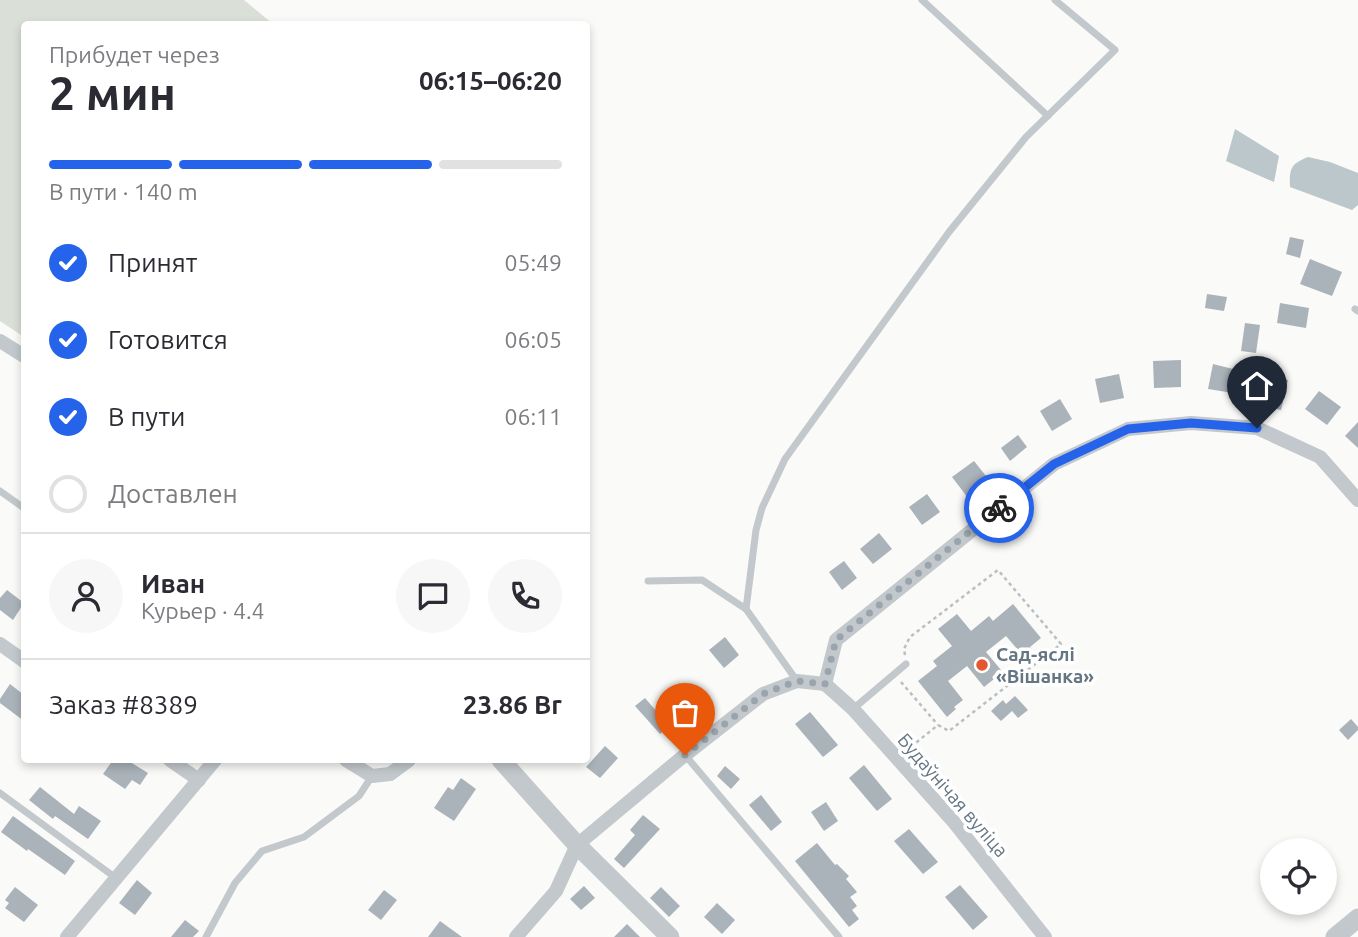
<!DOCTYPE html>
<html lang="ru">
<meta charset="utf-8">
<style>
:root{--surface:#fff;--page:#f7f7f7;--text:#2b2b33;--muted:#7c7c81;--line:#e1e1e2;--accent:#2563eb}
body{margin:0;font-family:Ubuntu,sans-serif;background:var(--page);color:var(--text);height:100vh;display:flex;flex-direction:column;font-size:26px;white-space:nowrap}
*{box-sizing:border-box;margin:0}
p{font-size:23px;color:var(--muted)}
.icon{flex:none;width:38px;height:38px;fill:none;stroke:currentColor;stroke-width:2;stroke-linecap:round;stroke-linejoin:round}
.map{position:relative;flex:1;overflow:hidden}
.panel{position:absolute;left:21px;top:21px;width:569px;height:742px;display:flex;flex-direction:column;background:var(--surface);border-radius:7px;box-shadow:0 4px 10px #0003}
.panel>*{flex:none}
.controls{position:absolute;left:1260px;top:838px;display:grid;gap:14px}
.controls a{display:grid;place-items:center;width:77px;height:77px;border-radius:50%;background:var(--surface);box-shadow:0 4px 10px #0003;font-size:35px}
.pin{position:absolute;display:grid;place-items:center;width:60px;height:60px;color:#fff;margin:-72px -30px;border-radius:50% 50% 50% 0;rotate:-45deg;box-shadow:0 0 7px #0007}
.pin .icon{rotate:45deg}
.courier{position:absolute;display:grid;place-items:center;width:70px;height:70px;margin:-35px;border:5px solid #2563eb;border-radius:50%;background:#fff;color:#222;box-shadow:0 2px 9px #0007}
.overview em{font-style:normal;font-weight:600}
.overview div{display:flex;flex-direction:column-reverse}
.overview{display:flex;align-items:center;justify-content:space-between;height:119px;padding:0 28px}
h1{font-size:46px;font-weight:600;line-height:52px}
.bar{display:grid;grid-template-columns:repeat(4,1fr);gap:10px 7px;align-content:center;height:84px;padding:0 28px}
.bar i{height:9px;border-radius:5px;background:var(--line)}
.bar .selected{background:var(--accent)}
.bar p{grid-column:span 4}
.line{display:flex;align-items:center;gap:18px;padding:0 28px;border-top:2px solid var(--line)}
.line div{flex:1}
.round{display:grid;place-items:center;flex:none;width:74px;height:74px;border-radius:37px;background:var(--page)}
ol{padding:0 28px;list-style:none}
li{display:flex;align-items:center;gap:21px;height:77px}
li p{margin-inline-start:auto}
li .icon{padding:7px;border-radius:50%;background:var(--accent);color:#fff;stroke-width:4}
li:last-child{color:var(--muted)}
li i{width:38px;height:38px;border:4px solid var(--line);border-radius:50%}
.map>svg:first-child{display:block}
</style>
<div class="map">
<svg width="1358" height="937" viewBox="0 0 1358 937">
<rect width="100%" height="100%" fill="#fafaf8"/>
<path fill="#dadfd7" d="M 0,0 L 244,0 L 273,24 L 24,24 L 24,337 L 0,321 Z"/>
<g fill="#bbc7cb">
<path d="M 1235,129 L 1279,156 L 1274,182 L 1226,161 Z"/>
<path d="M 1308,157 L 1330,162 L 1358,173 L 1358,205 L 1352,210 L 1290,187 C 1289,168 1291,164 1308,157 Z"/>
</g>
<g fill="#aab3b9">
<path d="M 1290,237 L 1304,240 L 1300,258 L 1286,254 Z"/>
<path d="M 1310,259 L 1342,272 L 1332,296 L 1300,284 Z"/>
<path d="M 1207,294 L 1227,297 L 1224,311 L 1205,308 Z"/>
<path d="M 1280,303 L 1309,308 L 1306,328 L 1277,323 Z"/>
<path d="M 1245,323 L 1260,325 L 1256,353 L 1241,351 Z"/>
<path d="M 1181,360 L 1181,387 L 1154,388 L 1153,361 Z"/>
<path d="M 1213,364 L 1237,370 L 1233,393 L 1208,389 Z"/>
<path d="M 1119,374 L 1124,398 L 1100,403 L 1095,379 Z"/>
<path d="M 1262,375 L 1288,380 L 1281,410 L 1276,409 L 1276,403 L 1257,399 Z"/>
<path d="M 1319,391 L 1341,407 L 1327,425 L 1305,409 Z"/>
<path d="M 1060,399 L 1072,419 L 1052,431 L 1040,411 Z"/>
<path d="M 1358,422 L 1358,448 L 1345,436 Z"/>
<path d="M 1018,435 L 1027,447 L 1010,461 L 1001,448 Z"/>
<path d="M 974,461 L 990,481 L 968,498 L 952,477 Z"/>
<path d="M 927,494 L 940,512 L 922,525 L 909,507 Z"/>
<path d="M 879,533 L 892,549 L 873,564 L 860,549 Z"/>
<path d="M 844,561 L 857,578 L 842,590 L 829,572 Z"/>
<path d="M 7,590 L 24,603 L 13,620 L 0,610 L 0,598 Z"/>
<path d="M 1013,604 L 1041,638 L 1030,647 L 1032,649 L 1023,656 L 1006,636 L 986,652 L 1001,670 L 992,677 L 994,679 L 984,687 L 967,666 L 948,681 L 963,700 L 954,707 L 956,709 L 947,717 L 918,681 L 937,666 L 933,661 L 952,646 L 938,629 L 957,614 L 971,631 L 989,616 L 993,621 Z"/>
<path d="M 725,637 L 739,655 L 724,668 L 709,650 Z"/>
<path d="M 10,684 L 24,695 L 24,721 L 0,703 L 0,699 Z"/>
<path d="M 1015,696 L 1028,710 L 1018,718 L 1012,711 L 1001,721 L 991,711 L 1003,700 L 1006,704 Z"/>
<path d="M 645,698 L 669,726 L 660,734 L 635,706 Z"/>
<path d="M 810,712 L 838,745 L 823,757 L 795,724 Z"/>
<path d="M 1351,719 L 1358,727 L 1358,730 L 1348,740 L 1339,730 Z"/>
<path d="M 605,746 L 618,758 L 600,778 L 586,767 Z"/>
<path d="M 113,760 L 127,760 L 148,773 L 140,785 L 132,780 L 125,789 L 103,774 Z"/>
<path d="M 864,765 L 892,799 L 877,811 L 849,778 Z"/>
<path d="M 725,766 L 740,779 L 731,789 L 717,776 Z"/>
<path d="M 461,778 L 476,789 L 454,821 L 434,808 L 448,787 L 453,790 Z"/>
<path d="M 40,787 L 74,814 L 79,806 L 101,821 L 88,839 L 55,816 L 53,819 L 29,800 Z"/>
<path d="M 761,795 L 782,822 L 771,831 L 749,805 Z"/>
<path d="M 826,802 L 838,821 L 824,831 L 811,812 Z"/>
<path d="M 643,815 L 660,829 L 624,868 L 614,859 L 635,835 L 630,830 Z"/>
<path d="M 13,816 L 75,861 L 65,875 L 28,849 L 27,851 L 1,832 Z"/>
<path d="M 909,829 L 938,862 L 923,874 L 894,841 Z"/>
<path d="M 817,843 L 835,865 L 837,864 L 849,876 L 846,879 L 857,892 L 850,897 L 857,906 L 852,910 L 859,919 L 849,927 L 795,861 Z"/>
<path d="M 137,880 L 152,893 L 135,915 L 119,903 Z"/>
<path d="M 960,885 L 988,917 L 973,930 L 945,897 Z"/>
<path d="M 584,886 L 595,898 L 581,910 L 570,899 Z"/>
<path d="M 15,887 L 38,905 L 24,922 L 5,908 L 9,903 L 5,900 Z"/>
<path d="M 661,887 L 680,906 L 669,917 L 650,898 Z"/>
<path d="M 384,890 L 397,900 L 381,920 L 368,910 Z"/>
<path d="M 717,903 L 735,920 L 722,934 L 704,917 Z"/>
<path d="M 185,920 L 199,931 L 193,937 L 171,937 Z"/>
<path d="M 440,921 L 462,937 L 428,937 Z"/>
<path d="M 627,924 L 640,937 L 614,937 Z"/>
</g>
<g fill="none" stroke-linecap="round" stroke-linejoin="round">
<g stroke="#bbbfc2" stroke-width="2.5" stroke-dasharray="3.5 3.5" stroke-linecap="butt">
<path d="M 905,655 L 904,649 L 910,637 L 998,570 L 1061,644 L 949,731 L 938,725 L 907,750"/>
<path d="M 901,682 L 938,725"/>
</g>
<g stroke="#c3c8cc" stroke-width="7">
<path d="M 922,0 L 1048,116"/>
<path d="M 1355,309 L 1358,311"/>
<path d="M 0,491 L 24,508"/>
<path d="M 648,581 L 702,580 L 746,609 L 797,681"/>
<path d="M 746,609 L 756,530 L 762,508 L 785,459 L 949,232 L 1026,137 L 1115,50 L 1055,0"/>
<path d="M 853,709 L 906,664"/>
<path d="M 685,755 L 839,937"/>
<path d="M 0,793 L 116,878"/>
<path d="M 206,937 L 235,883 L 262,851 L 304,837 L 359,796 L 372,776"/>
</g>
<g stroke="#c3c8cc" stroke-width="14">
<path d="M 0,341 L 24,356"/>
<path d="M 0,644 L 24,661"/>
<path d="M 825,684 L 836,640 L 1054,464 L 1128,429 L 1191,423 L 1257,428 L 1320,457 L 1358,500"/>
<path d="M 825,684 L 853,709 L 953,821 L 1045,937"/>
<path d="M 170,760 L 199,780"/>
<path d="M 346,760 L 372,776 L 390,774 L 409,760"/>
<path d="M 67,937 L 215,760"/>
<path d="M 516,937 L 556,891 L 577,845 L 680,759 L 763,694 L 797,681 L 825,684"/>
</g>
<g stroke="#c3c8cc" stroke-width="19">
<path d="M 501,760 L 577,845 L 670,937"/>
<path d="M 1335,937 L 1358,918"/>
</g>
</g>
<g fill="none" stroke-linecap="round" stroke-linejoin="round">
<path stroke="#99a4ac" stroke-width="7" stroke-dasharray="0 12.6" d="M 685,755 L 763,694 L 797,681 L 825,684 L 836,640 L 999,508"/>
<path stroke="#2563eb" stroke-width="9" d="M 999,508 L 1054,464 L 1128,429 L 1191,423 L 1257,428"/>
</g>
<circle fill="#e4572e" stroke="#fff" stroke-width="2.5" cx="982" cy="665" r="7"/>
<g text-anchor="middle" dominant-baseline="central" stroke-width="7" stroke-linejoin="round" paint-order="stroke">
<g font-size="19" font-weight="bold" fill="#657683" stroke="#fff" text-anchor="start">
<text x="996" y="654">Сад-яслі<tspan x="996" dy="22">«Вішанка»</tspan></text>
</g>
<g font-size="19" fill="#657683" stroke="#fff">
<text transform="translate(953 795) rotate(49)">Будаўнічая вуліца</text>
</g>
</g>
</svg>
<div class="controls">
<a><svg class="icon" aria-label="locate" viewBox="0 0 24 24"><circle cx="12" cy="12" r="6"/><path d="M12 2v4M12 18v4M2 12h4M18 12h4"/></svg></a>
</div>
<div class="pin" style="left:685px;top:755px;background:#ea580c"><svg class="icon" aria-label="bag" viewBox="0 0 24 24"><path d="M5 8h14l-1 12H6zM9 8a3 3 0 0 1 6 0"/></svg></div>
<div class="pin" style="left:1257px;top:428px;background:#1f2937"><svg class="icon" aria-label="home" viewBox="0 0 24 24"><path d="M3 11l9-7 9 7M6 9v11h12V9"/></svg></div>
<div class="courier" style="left:999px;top:508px"><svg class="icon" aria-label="bike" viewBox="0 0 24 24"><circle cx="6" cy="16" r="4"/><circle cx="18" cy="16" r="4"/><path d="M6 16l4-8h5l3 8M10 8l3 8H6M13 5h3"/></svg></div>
<section class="panel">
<div class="overview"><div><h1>2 мин</h1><p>Прибудет через</p></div><em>06:15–06:20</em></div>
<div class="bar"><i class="selected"></i><i class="selected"></i><i class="selected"></i><i></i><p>В пути · 140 m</p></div>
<ol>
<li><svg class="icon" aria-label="check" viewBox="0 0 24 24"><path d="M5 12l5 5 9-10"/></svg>Принят<p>05:49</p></li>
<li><svg class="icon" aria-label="check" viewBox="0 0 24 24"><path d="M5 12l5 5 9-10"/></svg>Готовится<p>06:05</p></li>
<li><svg class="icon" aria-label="check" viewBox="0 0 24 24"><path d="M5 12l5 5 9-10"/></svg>В пути<p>06:11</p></li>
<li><i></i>Доставлен</li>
</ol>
<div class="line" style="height:126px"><a class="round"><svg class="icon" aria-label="person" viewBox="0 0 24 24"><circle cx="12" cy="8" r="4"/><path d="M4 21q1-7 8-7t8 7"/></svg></a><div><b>Иван</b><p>Курьер · 4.4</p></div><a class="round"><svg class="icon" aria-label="chat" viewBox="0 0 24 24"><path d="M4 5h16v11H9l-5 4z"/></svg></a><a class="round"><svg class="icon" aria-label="phone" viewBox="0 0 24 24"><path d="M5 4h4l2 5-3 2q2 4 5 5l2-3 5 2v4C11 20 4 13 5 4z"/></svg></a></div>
<div class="line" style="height:91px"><div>Заказ #8389</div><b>23.86 Br</b></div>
</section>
</div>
